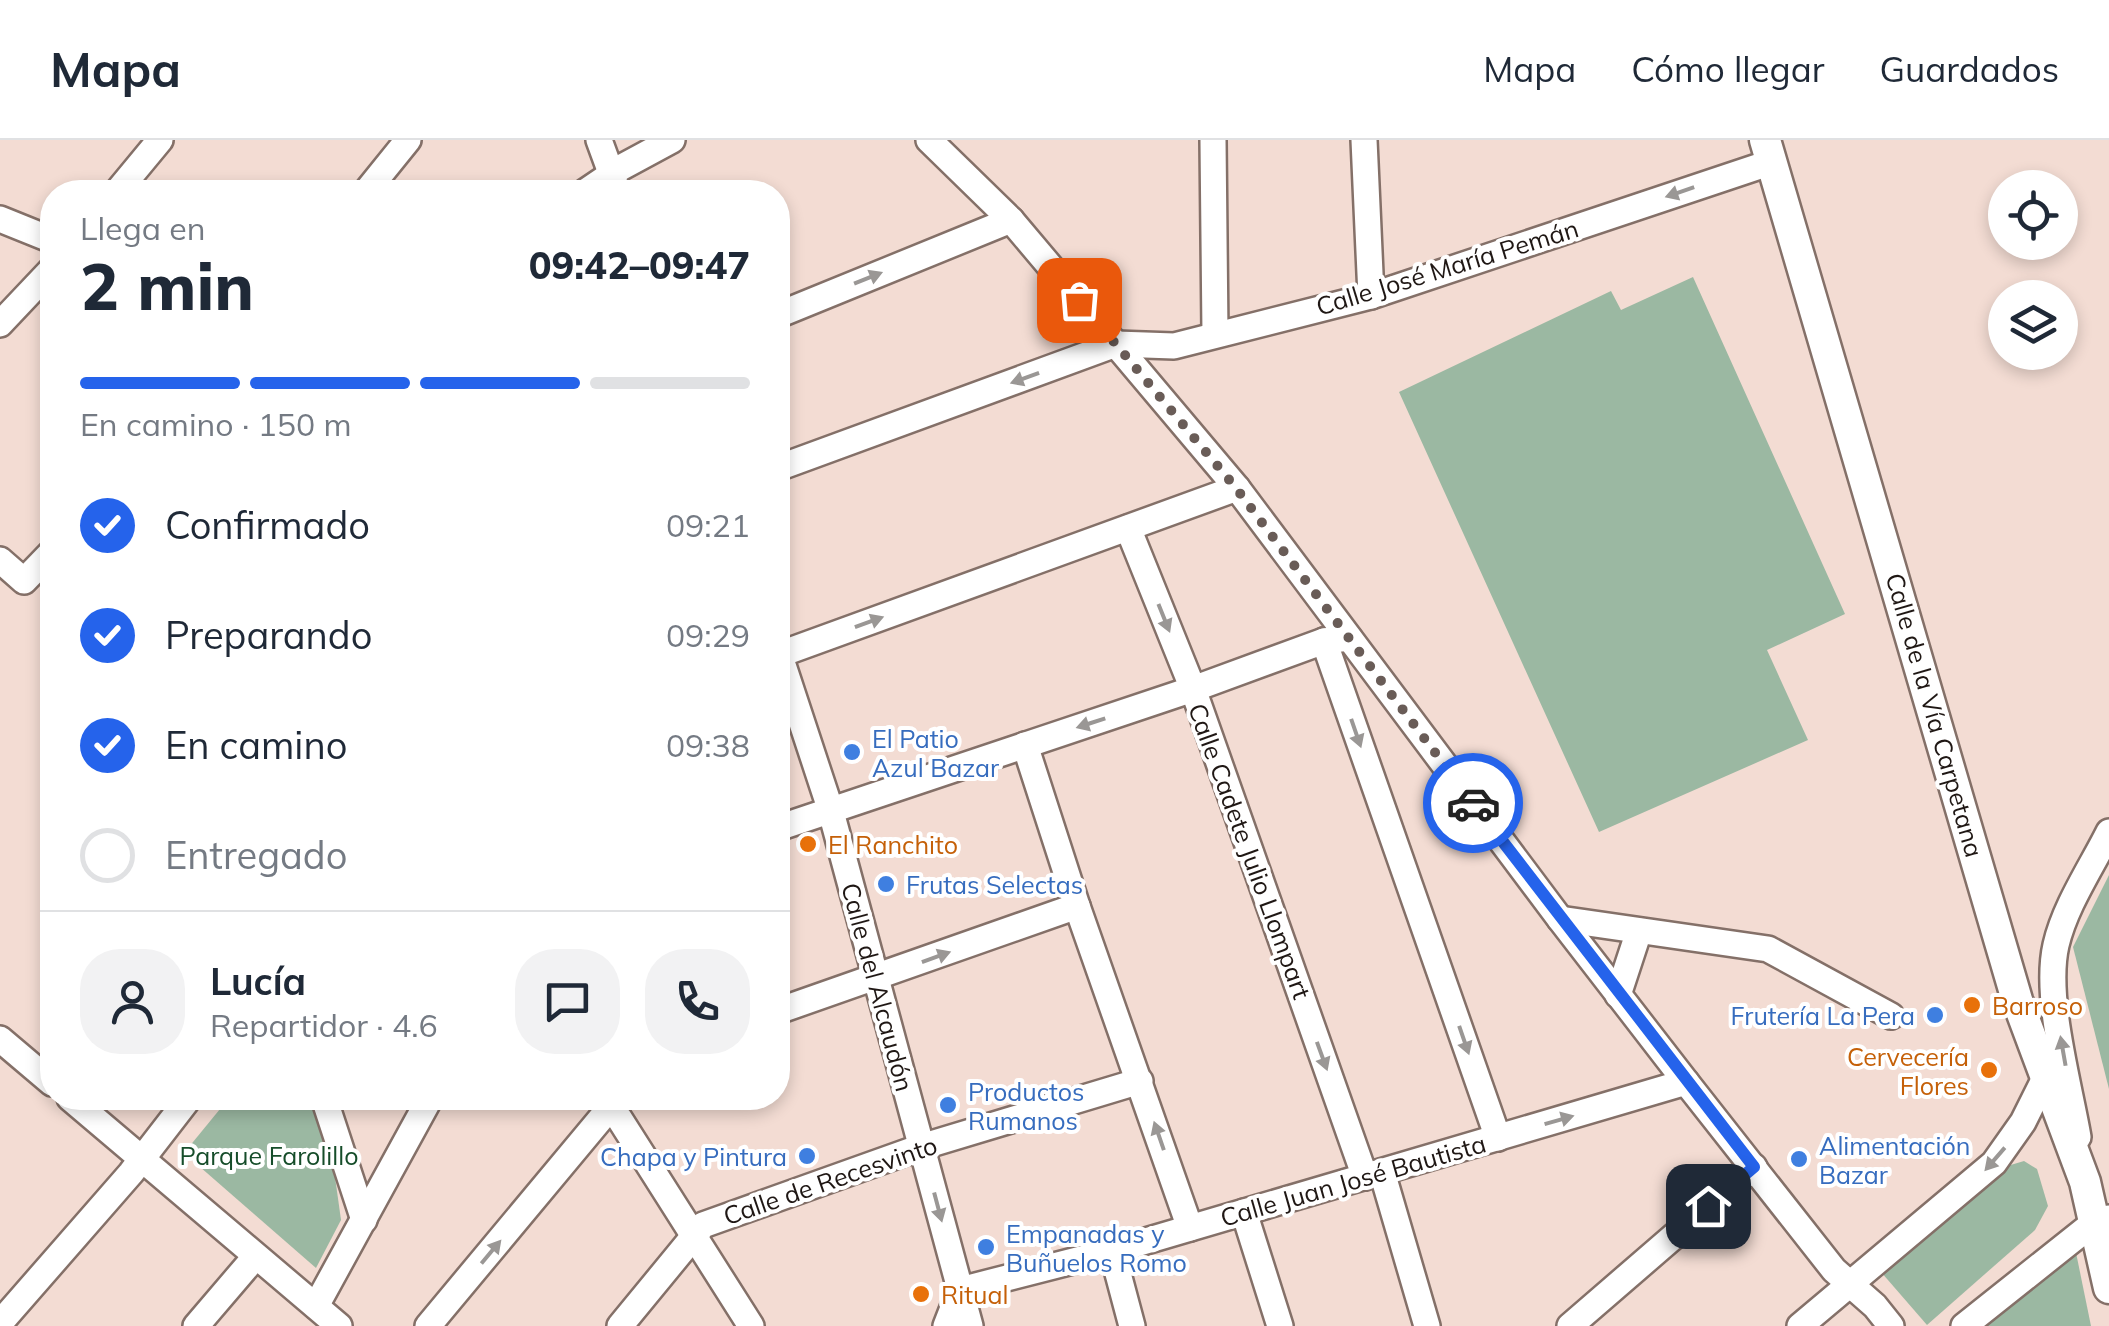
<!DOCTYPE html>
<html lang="es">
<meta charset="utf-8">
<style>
:root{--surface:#fff;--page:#f2f2f3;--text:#1f2937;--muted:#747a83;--line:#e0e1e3;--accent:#2563eb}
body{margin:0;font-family:Mulish,sans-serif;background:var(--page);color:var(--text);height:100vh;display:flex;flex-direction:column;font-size:38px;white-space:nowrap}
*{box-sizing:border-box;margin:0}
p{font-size:32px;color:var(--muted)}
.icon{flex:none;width:55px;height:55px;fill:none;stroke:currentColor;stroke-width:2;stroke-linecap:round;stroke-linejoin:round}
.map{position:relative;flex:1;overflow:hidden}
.drawer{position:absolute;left:40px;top:40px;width:750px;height:930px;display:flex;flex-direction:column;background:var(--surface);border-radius:40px;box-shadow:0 5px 15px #0003}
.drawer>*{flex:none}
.buttons{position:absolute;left:1988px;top:30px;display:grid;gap:20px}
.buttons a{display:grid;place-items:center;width:90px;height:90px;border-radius:50%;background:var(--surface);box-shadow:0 5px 15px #0003;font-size:50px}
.pin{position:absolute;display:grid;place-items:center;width:85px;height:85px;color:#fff;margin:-42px;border-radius:20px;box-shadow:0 5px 15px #0006}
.courier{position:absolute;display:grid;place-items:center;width:100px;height:100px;margin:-50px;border:8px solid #2563eb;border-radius:50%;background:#fff;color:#222;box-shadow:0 2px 12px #0007}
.headline em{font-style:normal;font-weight:800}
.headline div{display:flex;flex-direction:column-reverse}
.headline{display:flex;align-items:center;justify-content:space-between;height:170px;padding:0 40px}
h1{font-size:65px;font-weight:800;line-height:75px}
.bar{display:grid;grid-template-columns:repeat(4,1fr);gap:15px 10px;align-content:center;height:120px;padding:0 40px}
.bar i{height:12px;border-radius:8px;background:var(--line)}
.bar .on{background:var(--accent)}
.bar p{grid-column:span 4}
.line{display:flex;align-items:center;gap:25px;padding:0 40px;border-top:2px solid var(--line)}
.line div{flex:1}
.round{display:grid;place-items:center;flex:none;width:105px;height:105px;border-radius:40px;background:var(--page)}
ol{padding:0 40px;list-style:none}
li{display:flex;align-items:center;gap:30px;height:110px}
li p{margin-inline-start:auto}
li .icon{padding:10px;border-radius:50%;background:var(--accent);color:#fff;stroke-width:4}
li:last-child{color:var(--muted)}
li i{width:55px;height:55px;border:5px solid var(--line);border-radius:50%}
header{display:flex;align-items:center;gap:60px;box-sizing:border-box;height:140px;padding:0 50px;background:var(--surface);border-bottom:2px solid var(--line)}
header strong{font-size:48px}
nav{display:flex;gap:55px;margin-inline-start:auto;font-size:35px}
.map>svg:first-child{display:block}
</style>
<header>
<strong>Mapa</strong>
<nav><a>Mapa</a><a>Cómo llegar</a><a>Guardados</a></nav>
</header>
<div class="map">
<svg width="2109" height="1186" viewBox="0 0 2109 1186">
<rect width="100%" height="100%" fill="#f3dcd3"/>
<g fill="#9bb8a2">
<path d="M 1693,137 L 1845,474 L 1767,510 L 1808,600 L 1599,692 L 1399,252 L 1611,151 L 1621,170 Z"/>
<path d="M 2109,735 L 2109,949 L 2073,807 Z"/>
<path d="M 229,958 L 309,958 L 335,1037 L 341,1080 L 316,1128 L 184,1013 Z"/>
<path d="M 2024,1021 L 2037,1029 L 2048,1066 L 2035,1090 L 1927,1185 L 1881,1132 L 2004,1027 Z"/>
<path d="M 2073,1098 L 2091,1186 L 1963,1186 Z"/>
</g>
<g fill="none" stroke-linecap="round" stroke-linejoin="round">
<defs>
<g id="minor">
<path d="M 599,0 L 618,52"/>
<path d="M 929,0 L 1011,80 L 1237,348 L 1560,779 L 1686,942 L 1834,1130 L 1875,1166 L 1891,1186"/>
<path d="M 1213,0 L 1215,194"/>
<path d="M 1364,0 L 1371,156"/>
<path d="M 117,52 L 160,0"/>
<path d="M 366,52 L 408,0"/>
<path d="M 585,52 L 622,27 L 672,0"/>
<path d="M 0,79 L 52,100"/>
<path d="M 778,175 L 1011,80"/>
<path d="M 0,184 L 52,129"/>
<path d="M 778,328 L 1116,204 L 1174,206 L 1371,156 L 1772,22"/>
<path d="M 1128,388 L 1193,549 L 1365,1037"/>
<path d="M 0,420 L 24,441 L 52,412"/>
<path d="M 1324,501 L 1498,998"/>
<path d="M 778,510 L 830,668 L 970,1186"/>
<path d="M 778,515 L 1237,348"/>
<path d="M 1025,605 L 1077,766 L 1190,1088"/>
<path d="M 778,688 L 1193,549 L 1324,501 L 1349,498"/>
<path d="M 1560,779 L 1768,809 L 1891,876"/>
<path d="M 1618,855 L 1639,791"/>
<path d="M 778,871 L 1077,766"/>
<path d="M 0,899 L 52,943"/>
<path d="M 70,958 L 339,1186"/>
<path d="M 324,958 L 364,1080"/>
<path d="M 602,958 L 619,978 L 751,1186"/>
<path d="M 2078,997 C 2069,944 2044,857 2056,805 C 2065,766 2091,728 2109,692"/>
<path d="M 1382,1032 L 1427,1186"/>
<path d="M 1244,1072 L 1280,1186"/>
<path d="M 1112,1111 L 1132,1186"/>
<path d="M 316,1166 L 430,958"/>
<path d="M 0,1183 L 131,1033 L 189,958"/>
<path d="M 196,1186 L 255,1117"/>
<path d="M 428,1186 L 618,958"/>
<path d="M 620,1186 L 703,1085 L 921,1007 L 1140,941"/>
<path d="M 946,1186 L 960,1150 L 1112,1111 L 1686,942"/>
<path d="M 1570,1186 L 1754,1027"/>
<path d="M 1800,1186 L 1994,1023 L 2023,982 L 2046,936"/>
<path d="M 1964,1186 L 2096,1081 L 2109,1078"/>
</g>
<path id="tertiary" d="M 1765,0 L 2017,860 L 2085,1042 L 2109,1148"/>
</defs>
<use href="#minor" stroke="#847068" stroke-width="30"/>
<use href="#tertiary" stroke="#847068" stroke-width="35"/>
<use href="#minor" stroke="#fff" stroke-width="25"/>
<use href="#tertiary" stroke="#fff" stroke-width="30"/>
</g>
<defs><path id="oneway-solid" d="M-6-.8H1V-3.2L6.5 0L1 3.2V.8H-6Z" transform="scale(2.5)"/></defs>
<g fill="#9a9795">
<use href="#oneway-solid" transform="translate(1680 52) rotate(161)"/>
<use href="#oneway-solid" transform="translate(868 138) rotate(-22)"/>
<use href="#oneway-solid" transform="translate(1025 238) rotate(160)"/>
<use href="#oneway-solid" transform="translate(1164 478) rotate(68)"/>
<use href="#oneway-solid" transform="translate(869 482) rotate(-20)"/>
<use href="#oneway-solid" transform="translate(1091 583) rotate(162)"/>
<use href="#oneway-solid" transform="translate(1356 593) rotate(71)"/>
<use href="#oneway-solid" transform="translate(936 817) rotate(-20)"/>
<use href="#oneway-solid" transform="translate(1464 900) rotate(71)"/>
<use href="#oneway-solid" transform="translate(2063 911) rotate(-100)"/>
<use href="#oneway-solid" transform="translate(1322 916) rotate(70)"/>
<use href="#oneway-solid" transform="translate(1559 980) rotate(-16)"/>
<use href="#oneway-solid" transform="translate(1159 996) rotate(-109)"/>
<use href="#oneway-solid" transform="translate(1995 1019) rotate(131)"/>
<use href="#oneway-solid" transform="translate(938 1067) rotate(75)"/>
<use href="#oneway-solid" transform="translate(491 1112) rotate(-50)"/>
</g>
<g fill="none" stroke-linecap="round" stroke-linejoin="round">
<path stroke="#695c57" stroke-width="10" stroke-dasharray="0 18" d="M 1079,160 L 1236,348 L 1473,663"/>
<path stroke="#2563eb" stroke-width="12" d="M 1473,663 L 1754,1027 L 1708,1066"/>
</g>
<g fill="#3f7fe0" stroke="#fff" stroke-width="4">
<circle cx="852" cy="612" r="10"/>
<circle cx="886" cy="744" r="10"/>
<circle cx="1935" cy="875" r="10"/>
<circle cx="948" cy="965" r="10"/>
<circle cx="807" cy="1016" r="10"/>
<circle cx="1799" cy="1019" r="10"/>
<circle cx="986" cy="1107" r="10"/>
</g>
<g fill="#e8710a" stroke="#fff" stroke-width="4">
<circle cx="808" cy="704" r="10"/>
<circle cx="1972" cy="865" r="10"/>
<circle cx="1989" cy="930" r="10"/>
<circle cx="921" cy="1154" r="10"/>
</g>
<g text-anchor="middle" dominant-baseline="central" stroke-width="8" stroke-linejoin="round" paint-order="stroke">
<g font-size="25" fill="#1f1714" stroke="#fff">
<text transform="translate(1447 127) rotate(-17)">Calle José María Pemán</text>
<text transform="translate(1935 575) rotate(74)">Calle de la Vía Carpetana</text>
<text transform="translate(1250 711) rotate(70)">Calle Cadete Julio Llompart</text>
<text transform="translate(878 847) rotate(75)">Calle del Alcaudón</text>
<text transform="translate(830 1040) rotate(-19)">Calle de Recesvinto</text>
<text transform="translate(1353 1040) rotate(-16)">Calle Juan José Bautista</text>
</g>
<g font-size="25" fill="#366cbe" stroke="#fff" text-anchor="start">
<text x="872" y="598">El Patio<tspan x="872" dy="29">Azul Bazar</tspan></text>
<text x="906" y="744">Frutas Selectas</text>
<text x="1915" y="875" text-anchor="end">Frutería La Pera</text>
<text x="968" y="951">Productos<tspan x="968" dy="29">Rumanos</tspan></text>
<text x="1819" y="1005">Alimentación<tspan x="1819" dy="29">Bazar</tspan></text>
<text x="787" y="1016" text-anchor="end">Chapa y Pintura</text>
<text x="1006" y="1093">Empanadas y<tspan x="1006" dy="29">Buñuelos Romo</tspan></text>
</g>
<g font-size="25" fill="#c56008" stroke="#fff" text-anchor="start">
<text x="828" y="704">El Ranchito</text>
<text x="1992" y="865">Barroso</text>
<text x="1969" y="916" text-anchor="end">Cervecería<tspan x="1969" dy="29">Flores</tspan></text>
<text x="941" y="1154">Ritual</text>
</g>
<g font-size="25" fill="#164d2a" stroke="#fff">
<text x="269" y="1015">Parque Farolillo</text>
</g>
</g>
</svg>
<div class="buttons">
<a><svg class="icon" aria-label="locate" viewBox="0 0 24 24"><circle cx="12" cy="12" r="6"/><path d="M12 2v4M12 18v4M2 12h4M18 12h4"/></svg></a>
<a><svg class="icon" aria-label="layers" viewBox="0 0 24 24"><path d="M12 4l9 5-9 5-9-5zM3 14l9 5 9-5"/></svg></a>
</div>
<div class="pin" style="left:1079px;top:160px;background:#ea580c"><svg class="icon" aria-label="bag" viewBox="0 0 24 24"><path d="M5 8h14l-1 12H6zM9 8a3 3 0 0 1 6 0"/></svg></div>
<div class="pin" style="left:1708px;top:1066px;background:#1f2937"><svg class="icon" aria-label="home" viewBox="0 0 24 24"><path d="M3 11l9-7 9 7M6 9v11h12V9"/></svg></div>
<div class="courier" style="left:1473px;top:663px"><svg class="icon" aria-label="car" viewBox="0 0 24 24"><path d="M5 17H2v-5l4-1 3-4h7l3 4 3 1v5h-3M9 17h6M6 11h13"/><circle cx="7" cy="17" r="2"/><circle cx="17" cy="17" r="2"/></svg></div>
<section class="drawer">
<div class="headline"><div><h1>2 min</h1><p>Llega en</p></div><em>09:42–09:47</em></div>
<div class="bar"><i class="on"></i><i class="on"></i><i class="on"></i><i></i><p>En camino · 150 m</p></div>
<ol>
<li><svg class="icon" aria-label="check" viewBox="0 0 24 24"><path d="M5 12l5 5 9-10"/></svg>Confirmado<p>09:21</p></li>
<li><svg class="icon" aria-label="check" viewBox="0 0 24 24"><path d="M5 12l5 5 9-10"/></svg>Preparando<p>09:29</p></li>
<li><svg class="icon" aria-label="check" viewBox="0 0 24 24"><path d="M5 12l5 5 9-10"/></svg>En camino<p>09:38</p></li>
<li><i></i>Entregado</li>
</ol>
<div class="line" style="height:180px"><a class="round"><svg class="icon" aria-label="person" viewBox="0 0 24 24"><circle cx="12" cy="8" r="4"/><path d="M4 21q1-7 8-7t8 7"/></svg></a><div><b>Lucía</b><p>Repartidor · 4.6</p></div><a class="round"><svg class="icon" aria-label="chat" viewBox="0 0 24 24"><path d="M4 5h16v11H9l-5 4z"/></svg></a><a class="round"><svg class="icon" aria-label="phone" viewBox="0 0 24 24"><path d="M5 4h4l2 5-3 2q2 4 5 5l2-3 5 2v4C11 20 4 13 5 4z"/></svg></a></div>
</section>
</div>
